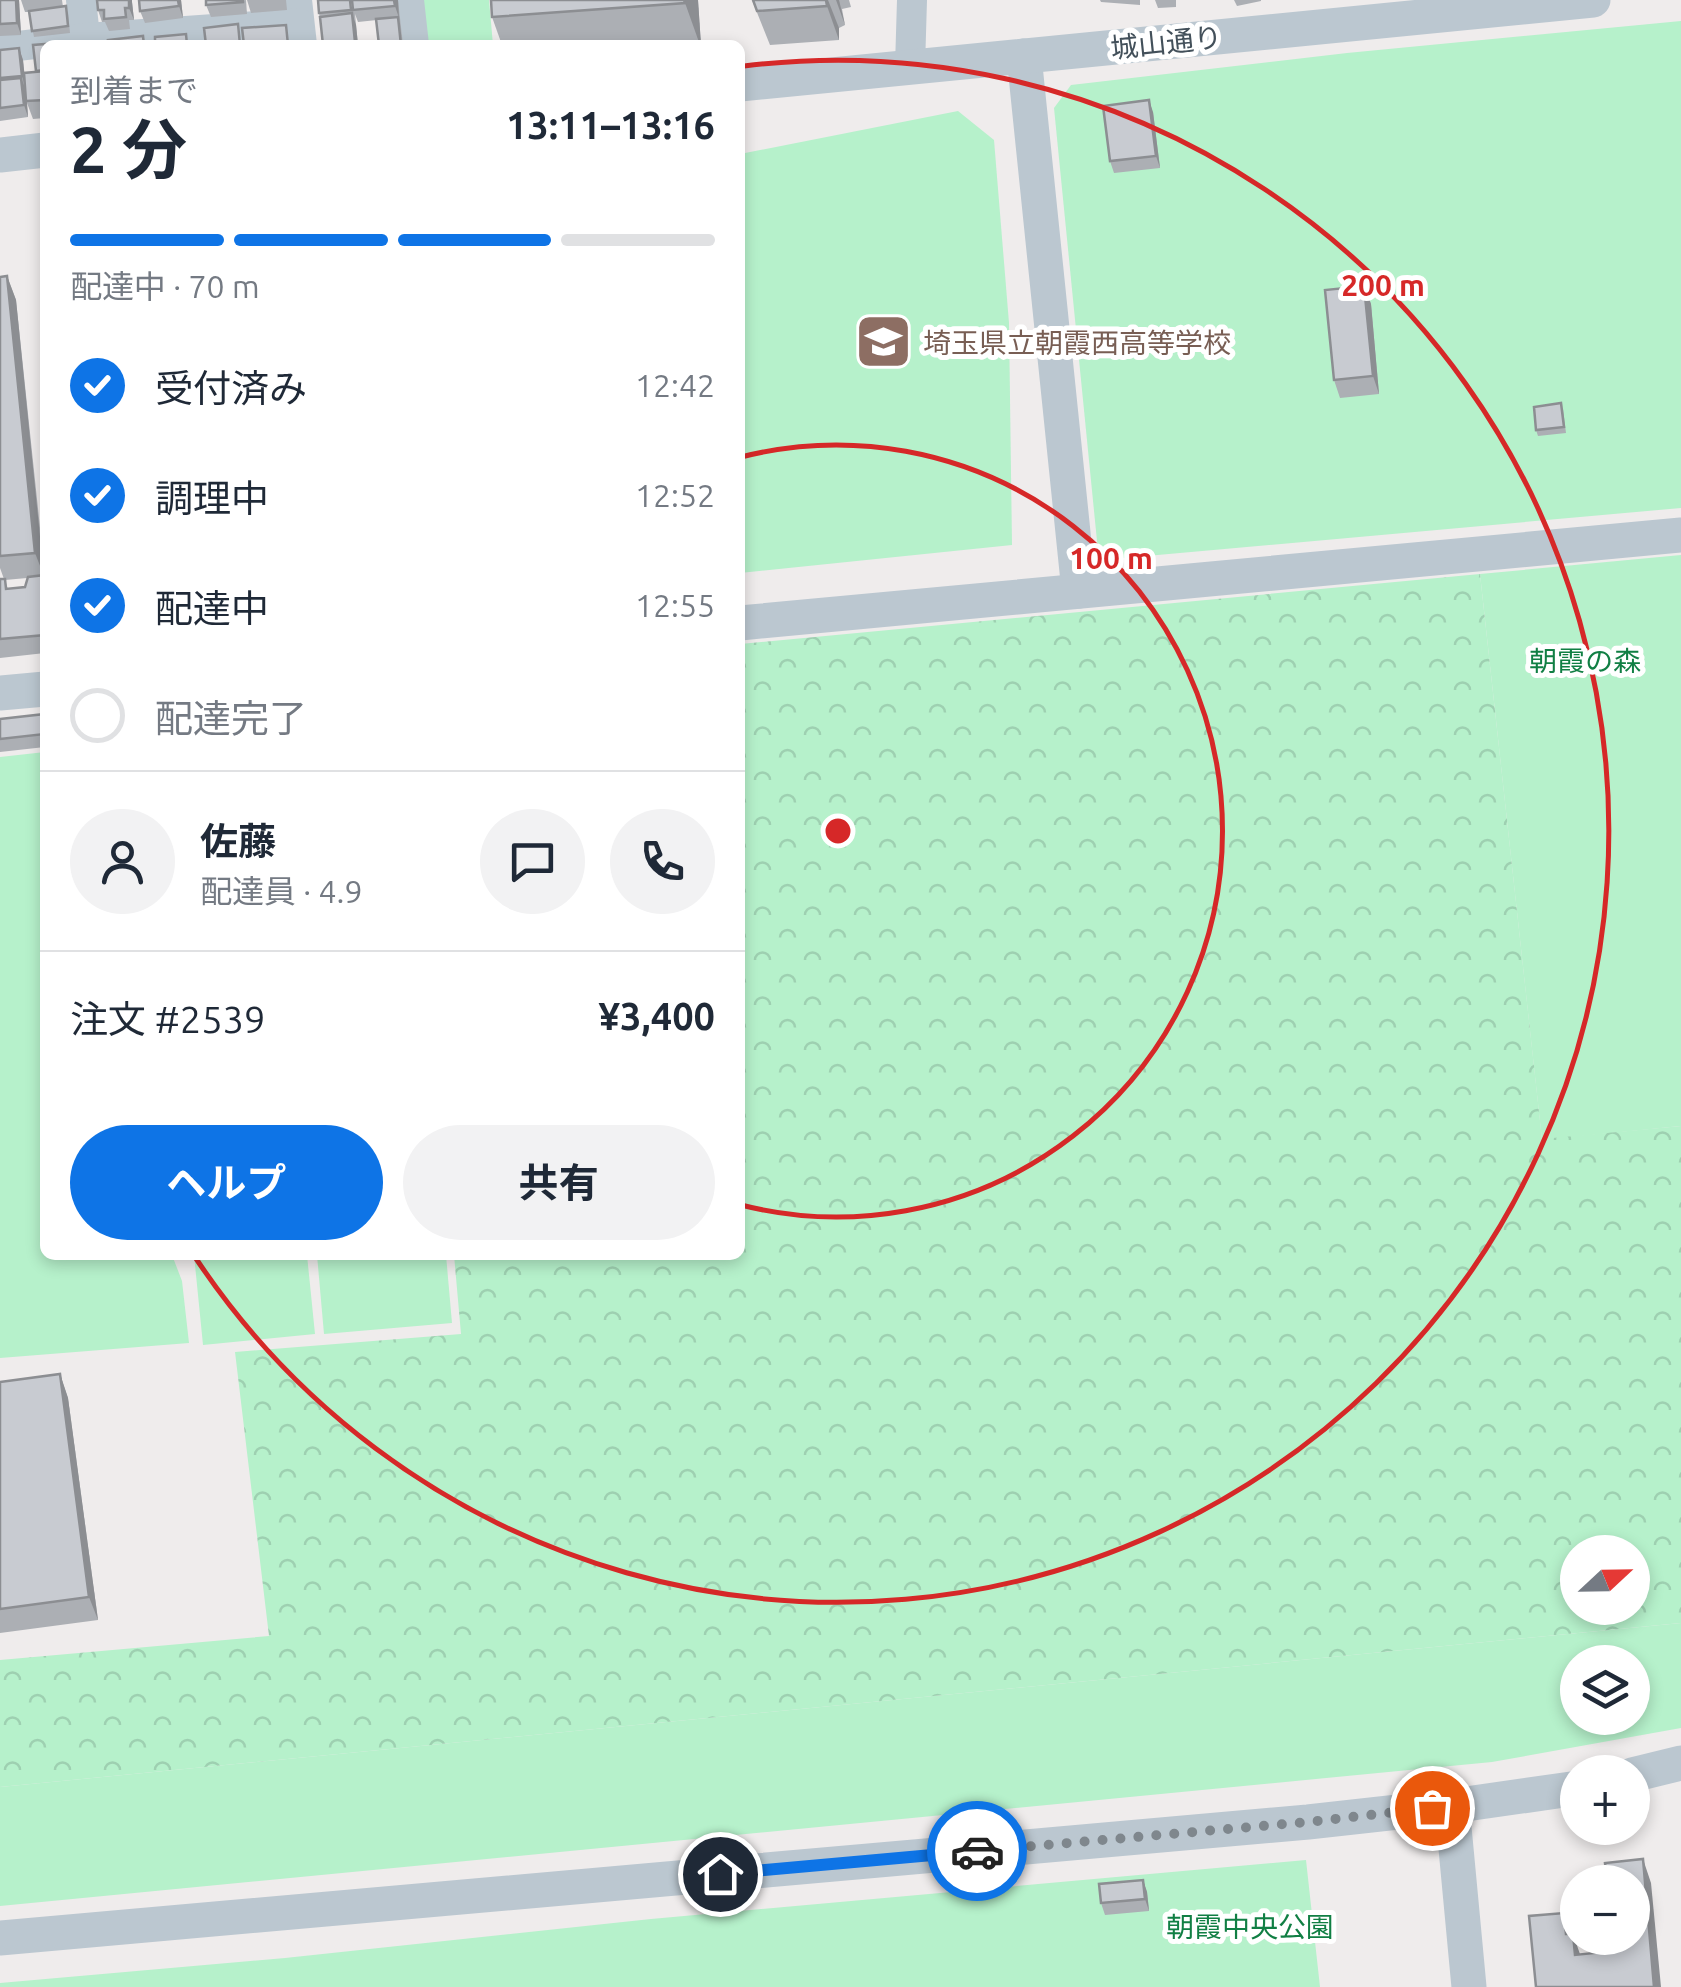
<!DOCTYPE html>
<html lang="ja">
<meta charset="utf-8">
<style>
:root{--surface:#fff;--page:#f2f2f3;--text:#1f2937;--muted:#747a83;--line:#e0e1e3;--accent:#0e74e6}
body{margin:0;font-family:Ubuntu,"Noto Sans JP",sans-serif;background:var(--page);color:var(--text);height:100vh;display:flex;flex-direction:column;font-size:38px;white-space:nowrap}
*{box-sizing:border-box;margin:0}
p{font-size:32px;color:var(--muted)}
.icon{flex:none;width:55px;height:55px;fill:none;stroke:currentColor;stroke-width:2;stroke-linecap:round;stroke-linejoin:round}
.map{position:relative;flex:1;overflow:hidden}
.drawer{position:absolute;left:40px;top:40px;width:705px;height:1220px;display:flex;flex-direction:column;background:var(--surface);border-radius:15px;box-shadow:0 5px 15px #0003}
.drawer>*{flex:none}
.needle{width:65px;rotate:68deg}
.controls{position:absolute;left:1560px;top:1535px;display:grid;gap:20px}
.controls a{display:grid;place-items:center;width:90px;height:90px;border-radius:50%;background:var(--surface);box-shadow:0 5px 15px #0003;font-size:50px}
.pin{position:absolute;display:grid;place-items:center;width:85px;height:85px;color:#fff;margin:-42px;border:5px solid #fff;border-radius:50%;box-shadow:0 2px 10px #0007}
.courier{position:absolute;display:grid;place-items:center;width:100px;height:100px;margin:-50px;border:8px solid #0e74e6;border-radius:50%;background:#fff;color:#222;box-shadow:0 2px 12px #0007}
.overview em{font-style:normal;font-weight:700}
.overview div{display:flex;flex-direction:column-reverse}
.overview{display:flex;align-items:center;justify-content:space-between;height:170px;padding:0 30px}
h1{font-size:65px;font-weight:700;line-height:75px}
.bar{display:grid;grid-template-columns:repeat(4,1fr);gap:15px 10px;align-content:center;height:120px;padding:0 30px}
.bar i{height:12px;border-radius:8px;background:var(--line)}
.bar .on{background:var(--accent)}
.bar p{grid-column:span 4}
.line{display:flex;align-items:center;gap:25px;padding:0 30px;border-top:2px solid var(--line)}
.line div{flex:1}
.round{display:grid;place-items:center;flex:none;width:105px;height:105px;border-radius:52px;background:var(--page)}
ol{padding:0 30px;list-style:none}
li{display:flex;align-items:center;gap:30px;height:110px}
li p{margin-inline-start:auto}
li .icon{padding:10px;border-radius:50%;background:var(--accent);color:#fff;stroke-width:4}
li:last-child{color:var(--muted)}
li i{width:55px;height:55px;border:5px solid var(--line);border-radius:50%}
.primary-button{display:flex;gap:20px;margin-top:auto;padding:20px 30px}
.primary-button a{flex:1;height:115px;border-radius:60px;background:var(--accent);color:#fff;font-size:40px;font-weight:700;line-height:115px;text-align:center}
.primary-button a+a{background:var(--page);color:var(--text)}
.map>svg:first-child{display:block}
</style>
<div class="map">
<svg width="1681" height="1987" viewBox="0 0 1681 1987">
<defs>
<pattern id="forest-crowns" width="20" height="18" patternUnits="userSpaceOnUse" patternTransform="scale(2.5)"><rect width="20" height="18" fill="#b6f1cb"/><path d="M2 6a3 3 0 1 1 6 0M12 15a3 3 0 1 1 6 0" fill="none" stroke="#9ed0b1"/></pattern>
</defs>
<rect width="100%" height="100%" fill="#efecec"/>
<g fill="#b6f1cb" fill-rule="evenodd">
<path d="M 419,0 L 489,0 L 493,45 L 423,45 Z"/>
<path d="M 1681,21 L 1681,508 L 1113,559 L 1098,551 L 1054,108 L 1071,85 L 1347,53 Z"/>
<path d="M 958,111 L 994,140 L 1009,323 L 1012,545 L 740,573 L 740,154 Z"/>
<path d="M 1681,555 L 1681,1126 L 1542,1140 L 1480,574 Z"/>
<path d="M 45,752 L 45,1255 L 172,1255 L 182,1281 L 189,1343 L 0,1358 L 0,757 Z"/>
<path d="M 194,1255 L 307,1255 L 315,1334 L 203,1345 Z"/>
<path d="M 317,1255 L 446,1255 L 452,1323 L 324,1334 Z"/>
<path d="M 1681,1623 L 1681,1728 L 1492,1762 L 0,1906 L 0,1787 ZM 1578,1662 L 1632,1662 L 1632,1718 L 1578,1718 Z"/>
<path d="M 1306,1860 L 1320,1987 L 0,1987 L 0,1983 L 285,1958 L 651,1919 Z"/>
</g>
<path fill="url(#forest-crowns)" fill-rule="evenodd" d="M 1480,574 L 1542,1139 L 1681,1126 L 1681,1623 L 0,1787 L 0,1660 L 269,1636 L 235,1352 L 461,1334 L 454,1255 L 740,1255 L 740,644 ZM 1578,1552 L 1632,1552 L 1632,1608 L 1578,1608 Z"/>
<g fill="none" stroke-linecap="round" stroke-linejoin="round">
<g stroke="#bbc7d0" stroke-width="30">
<path d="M 81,0 L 86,45"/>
<path d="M 297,0 L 302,45"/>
<path d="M 409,0 L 414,45"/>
<path d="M 0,48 L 86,38 L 299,23"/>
<path d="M 910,67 L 912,0"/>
</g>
<g stroke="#bbc7d0" stroke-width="35">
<path d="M 1024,56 L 1079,591"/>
<path d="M 740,84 L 1593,0"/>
<path d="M 0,155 L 45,150"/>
<path d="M 740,623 L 1681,535"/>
<path d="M 0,693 L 45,689"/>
<path d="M 1632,1775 L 1681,1763"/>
<path d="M 1452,1806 L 1469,1987"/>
<path d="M 0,1938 L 1308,1822 L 1452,1806 L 1578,1788"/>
</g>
</g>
<g fill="#acafb4" fill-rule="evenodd">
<path d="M 0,0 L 19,0 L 21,35 L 0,36 Z"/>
<path d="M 21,0 L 62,0 L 63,7 L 68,12 L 70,33 L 34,37 L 29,12 L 25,12 Z"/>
<path d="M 139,0 L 181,0 L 183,18 L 145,23 L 140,11 Z"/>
<path d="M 246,0 L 247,14 L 211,17 L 206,5 Z"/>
<path d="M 247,0 L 286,0 L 287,10 L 251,13 Z"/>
<path d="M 398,0 L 403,45 L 379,45 L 377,20 L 358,22 L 355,14 L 358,45 L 323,45 L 319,13 Z"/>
<path d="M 698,0 L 701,45 L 502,45 L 492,17 Z"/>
<path d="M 752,0 L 849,0 L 851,7 L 842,9 L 845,25 L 839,28 L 839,40 L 770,45 Z"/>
<path d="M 1100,0 L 1140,0 L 1140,5 L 1101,2 Z"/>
<path d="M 1155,0 L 1176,0 L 1176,7 L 1158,8 Z"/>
<path d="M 1234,0 L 1261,0 L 1261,1 L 1237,6 Z"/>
<path d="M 132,2 L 134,20 L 129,20 L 130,29 L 109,31 L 105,22 L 102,22 L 98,10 Z"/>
<path d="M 70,42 L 71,45 L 45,45 L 45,118 L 33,119 L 27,103 L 28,117 L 0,121 L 0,50 L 19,48 L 23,60 L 24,73 L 36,71 L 33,45 Z"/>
<path d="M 1153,112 L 1160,168 L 1114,173 L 1110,161 Z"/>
<path d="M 7,276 L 16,300 L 45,575 L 45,653 L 0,658 L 0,579 L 4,579 L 0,568 L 0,277 ZM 27,578 L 25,587 L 8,589 L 5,580 Z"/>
<path d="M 1364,286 L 1371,304 L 1379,394 L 1340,398 L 1334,380 Z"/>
<path d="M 1563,409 L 1566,433 L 1538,436 L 1536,430 Z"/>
<path d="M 45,714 L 45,747 L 0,752 L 0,719 Z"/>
<path d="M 60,1374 L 68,1398 L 98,1620 L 0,1633 L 0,1382 Z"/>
<path d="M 1143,1880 L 1147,1892 L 1149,1911 L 1105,1915 L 1101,1903 Z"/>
</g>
<g fill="#8c8e92">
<path d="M 16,0 L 19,0 L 21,35 L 17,23 Z"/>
<path d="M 129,0 L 132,0 L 132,2 L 134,20 L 129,8 Z"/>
<path d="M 178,0 L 181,0 L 183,18 L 179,6 Z"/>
<path d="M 394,0 L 398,0 L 399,18 L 395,6 Z"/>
<path d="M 684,0 L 698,0 L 701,45 L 700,45 Z"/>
<path d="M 826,0 L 828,0 L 839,28 L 839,40 L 827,6 Z"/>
<path d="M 836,0 L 839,0 L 845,25 Z"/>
<path d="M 352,13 L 356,25 L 358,45 L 356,45 L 355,42 Z"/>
<path d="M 19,48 L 23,60 L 26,88 L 22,76 Z"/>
<path d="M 21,78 L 26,90 L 28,117 L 24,105 Z"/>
<path d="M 1149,100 L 1153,112 L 1160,168 L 1156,156 Z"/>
<path d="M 7,276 L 16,300 L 44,576 L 35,553 Z"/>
<path d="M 1364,286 L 1371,304 L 1379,394 L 1373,376 Z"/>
<path d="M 60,1374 L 68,1398 L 98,1620 L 89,1597 Z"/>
<path d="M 1643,1859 L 1651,1883 L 1661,1987 L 1654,1987 Z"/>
<path d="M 1143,1880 L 1147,1892 L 1149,1911 L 1145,1899 Z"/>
<path d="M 1564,1913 L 1572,1936 L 1566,1934 Z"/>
<path d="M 1573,1934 L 1581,1957 L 1575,1955 Z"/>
</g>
<g fill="#c8cbd1" stroke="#8c8e92" stroke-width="2.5">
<path d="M 0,0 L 16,0 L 17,23 L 0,24 Z"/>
<path d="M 97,0 L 129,0 L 129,8 L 125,8 L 126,17 L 104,19 L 104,10 L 98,10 Z"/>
<path d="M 139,0 L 178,0 L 179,6 L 140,11 Z"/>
<path d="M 206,0 L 243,0 L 243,2 L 206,5 Z"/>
<path d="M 318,0 L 350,0 L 351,10 L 319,13 Z"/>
<path d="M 352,0 L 394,0 L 395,6 L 353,10 Z"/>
<path d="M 491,0 L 684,0 L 685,3 L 492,17 Z"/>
<path d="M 753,0 L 826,0 L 827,6 L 757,11 Z"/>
<path d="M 66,6 L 68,26 L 32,31 L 29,11 Z"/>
<path d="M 352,13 L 355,42 L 323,45 L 320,17 Z"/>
<path d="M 398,17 L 401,45 L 398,43 L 379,45 L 376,19 Z"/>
<path d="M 238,24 L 240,45 L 206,45 L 204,28 Z"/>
<path d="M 286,25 L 288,45 L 244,45 L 242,28 Z"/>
<path d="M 186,34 L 187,45 L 155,45 L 155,37 Z"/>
<path d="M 143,36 L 144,45 L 109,45 L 108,40 Z"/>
<path d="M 70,42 L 70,45 L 45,45 L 45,70 L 36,71 L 33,45 Z"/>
<path d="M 19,48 L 22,76 L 0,78 L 0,50 Z"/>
<path d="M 45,71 L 45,100 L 26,101 L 24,73 Z"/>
<path d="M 21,78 L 24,105 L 0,108 L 0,80 Z"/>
<path d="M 1149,100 L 1156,156 L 1110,161 L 1103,106 Z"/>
<path d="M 7,276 L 35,553 L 0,556 L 0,277 Z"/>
<path d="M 1364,286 L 1373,376 L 1334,380 L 1325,290 Z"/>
<path d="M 1561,403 L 1564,427 L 1536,430 L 1534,407 Z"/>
<path d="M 45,575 L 45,635 L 0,639 L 0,579 L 5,579 L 6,589 L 25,587 L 28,577 Z"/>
<path d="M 45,714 L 45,734 L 0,739 L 0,719 Z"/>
<path d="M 60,1374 L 89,1597 L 0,1609 L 0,1382 Z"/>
<path d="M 1643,1859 L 1654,1987 L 1536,1987 L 1529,1916 L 1564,1913 L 1566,1934 L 1573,1934 L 1575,1955 L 1614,1951 L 1612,1938 L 1632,1938 L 1632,1882 L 1607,1882 L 1605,1863 Z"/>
<path d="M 1143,1880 L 1145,1899 L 1101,1903 L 1099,1884 Z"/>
</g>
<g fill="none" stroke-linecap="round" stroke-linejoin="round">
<path stroke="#7f878d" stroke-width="10" stroke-dasharray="0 18" d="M 977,1851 L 1308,1822 L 1432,1808"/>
<path stroke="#0e74e6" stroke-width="12" d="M 720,1874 L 977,1851"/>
</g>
<g fill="none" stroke="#d62828" stroke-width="5">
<path d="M741 457A386 386 0 1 1 741 1205"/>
<path d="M744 66A771 771 0 1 1 195 1257"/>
</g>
<defs>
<symbol id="school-square" viewBox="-11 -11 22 22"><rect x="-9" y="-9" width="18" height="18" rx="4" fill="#8d6e63" stroke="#fff"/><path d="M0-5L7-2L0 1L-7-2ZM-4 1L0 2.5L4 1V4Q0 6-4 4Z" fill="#fff"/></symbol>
</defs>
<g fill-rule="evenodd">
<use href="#school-square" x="852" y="310" width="63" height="63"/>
</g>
<g text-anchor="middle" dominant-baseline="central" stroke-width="10" stroke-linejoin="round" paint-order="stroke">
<g font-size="28" fill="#43505a" stroke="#fff">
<text transform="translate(1166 42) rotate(-6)">城山通り</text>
</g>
<g font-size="28" fill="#785e54" stroke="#fff" text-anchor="start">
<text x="923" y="342">埼玉県立朝霞西高等学校</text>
</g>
<g font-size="28" fill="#117f44" stroke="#fff">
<text x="1585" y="660">朝霞の森</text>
<text x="1250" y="1926">朝霞中央公園</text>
</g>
</g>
<circle cx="838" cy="831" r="15" fill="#d62828" stroke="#fff" stroke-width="5"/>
<g font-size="30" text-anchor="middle" font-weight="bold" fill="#d62828" stroke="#fff" stroke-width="10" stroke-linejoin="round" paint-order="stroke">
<text x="1383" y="296">200 m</text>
<text x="1111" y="569">100 m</text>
</g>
</svg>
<div class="controls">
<a><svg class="needle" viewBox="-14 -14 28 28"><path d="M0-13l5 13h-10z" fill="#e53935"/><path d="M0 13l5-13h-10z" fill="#747a83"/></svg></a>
<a><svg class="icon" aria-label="layers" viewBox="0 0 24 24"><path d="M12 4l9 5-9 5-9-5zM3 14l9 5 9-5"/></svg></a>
<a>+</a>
<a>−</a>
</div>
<div class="pin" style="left:1432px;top:1808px;background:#ea580c"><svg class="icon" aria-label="bag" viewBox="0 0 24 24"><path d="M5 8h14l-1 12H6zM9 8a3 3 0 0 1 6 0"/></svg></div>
<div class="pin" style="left:720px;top:1874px;background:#1f2937"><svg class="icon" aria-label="home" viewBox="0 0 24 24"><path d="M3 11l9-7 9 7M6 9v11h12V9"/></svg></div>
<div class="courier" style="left:977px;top:1851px"><svg class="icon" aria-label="car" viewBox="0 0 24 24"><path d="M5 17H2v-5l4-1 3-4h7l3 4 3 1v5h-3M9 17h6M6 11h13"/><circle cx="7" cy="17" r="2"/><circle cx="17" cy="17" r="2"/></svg></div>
<section class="drawer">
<div class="overview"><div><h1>2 分</h1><p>到着まで</p></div><em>13:11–13:16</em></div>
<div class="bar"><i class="on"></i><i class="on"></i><i class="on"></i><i></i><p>配達中 · 70 m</p></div>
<ol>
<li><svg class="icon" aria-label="check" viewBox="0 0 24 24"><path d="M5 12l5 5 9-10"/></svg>受付済み<p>12:42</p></li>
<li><svg class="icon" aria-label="check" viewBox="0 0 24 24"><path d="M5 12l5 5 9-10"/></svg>調理中<p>12:52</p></li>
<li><svg class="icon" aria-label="check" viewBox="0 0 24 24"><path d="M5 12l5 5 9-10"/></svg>配達中<p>12:55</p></li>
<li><i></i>配達完了</li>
</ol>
<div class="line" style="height:180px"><a class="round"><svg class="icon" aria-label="person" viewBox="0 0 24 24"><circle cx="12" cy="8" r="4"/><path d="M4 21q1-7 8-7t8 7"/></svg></a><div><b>佐藤</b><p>配達員 · 4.9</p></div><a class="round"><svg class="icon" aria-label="chat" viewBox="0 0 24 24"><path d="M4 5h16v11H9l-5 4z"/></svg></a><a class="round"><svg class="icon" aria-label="phone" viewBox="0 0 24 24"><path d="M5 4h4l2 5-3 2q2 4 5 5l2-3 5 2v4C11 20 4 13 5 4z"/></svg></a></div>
<div class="line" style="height:130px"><div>注文 #2539</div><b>¥3,400</b></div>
<div class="primary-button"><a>ヘルプ</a><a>共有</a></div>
</section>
</div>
